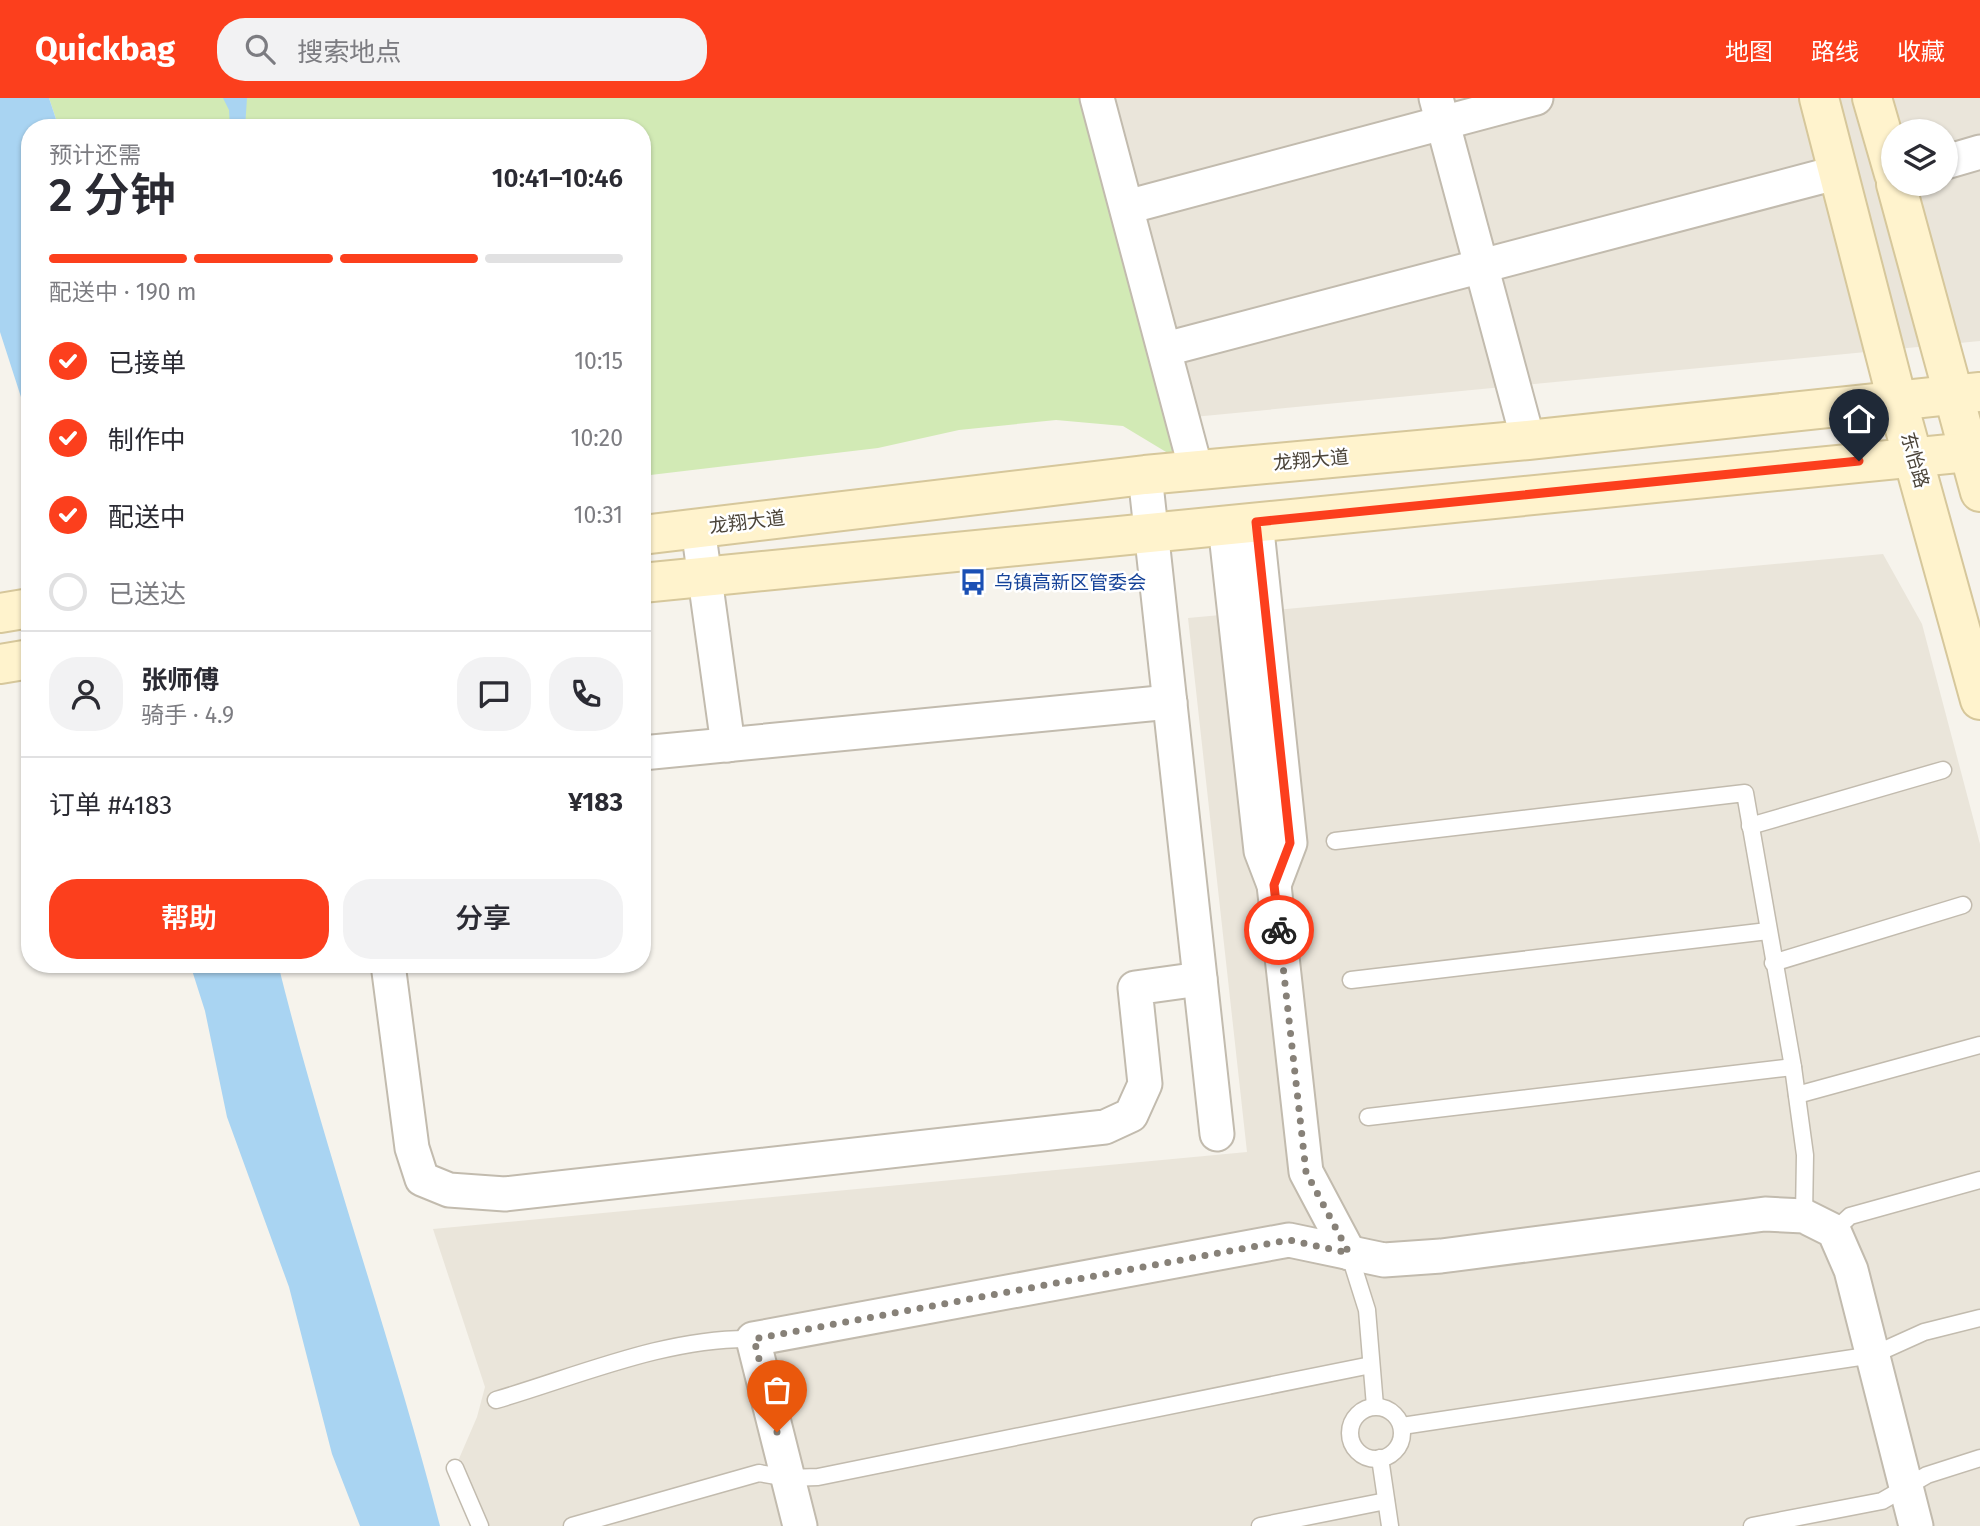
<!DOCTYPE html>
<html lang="zh">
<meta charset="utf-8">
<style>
:root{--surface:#fff;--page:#f2f2f3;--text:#2b2b33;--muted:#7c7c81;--line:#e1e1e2;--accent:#fc3f1d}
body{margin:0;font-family:"Fira Sans","Noto Sans SC",sans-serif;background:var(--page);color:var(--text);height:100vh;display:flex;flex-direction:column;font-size:26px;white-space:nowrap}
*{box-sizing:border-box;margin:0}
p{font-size:23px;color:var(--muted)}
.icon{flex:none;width:38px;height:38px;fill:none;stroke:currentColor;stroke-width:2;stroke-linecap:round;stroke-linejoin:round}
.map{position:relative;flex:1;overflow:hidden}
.panel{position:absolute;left:21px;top:21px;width:630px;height:854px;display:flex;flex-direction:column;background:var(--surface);border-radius:28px;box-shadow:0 2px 5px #0004}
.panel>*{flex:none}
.tools{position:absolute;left:1881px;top:21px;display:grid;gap:14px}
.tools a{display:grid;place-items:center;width:77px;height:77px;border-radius:50%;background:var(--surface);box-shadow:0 2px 5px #0004;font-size:35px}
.pin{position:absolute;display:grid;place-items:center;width:60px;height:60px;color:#fff;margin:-72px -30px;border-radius:50% 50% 50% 0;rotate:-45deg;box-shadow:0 0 7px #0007}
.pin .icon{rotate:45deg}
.courier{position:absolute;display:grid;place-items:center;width:70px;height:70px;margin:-35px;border:5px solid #fc3f1d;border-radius:50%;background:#fff;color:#222;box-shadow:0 2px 9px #0007}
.summary em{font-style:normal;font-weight:600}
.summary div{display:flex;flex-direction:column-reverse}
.summary{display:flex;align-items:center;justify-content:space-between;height:119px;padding:0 28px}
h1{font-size:46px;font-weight:600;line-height:52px}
.bar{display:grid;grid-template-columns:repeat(4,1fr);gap:10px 7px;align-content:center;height:84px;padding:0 28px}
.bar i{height:9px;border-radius:5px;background:var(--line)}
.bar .selected{background:var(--accent)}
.bar p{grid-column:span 4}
.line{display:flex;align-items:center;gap:18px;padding:0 28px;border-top:2px solid var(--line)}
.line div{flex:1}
.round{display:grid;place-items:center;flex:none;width:74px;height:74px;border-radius:28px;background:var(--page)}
ol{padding:0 28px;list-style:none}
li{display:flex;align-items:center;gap:21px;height:77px}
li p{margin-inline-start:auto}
li .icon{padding:7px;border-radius:50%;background:var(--accent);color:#fff;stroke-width:4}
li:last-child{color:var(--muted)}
li i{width:38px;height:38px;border:4px solid var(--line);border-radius:50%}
.action{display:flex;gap:14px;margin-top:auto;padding:14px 28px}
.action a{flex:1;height:80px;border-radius:28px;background:var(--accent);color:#fff;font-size:28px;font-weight:600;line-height:80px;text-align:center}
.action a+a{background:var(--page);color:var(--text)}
header{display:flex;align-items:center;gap:42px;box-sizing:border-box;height:98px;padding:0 35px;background:var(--accent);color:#fff}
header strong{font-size:33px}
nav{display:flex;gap:38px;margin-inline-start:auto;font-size:24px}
.search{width:490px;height:63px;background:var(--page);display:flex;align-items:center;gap:18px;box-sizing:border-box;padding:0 24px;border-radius:28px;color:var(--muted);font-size:26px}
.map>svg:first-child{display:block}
</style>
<header>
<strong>Quickbag</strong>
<div class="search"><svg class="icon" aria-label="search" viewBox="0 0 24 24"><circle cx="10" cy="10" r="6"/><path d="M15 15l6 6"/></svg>搜索地点</div>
<nav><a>地图</a><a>路线</a><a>收藏</a></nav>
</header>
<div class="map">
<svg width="1980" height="1428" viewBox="0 0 1980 1428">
<rect width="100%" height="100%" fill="#f6f3ec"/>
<g fill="#eae5da" fill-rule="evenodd">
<path d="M 1097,0 L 1980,0 L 1980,243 L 1183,320 ZM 1894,33 L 1946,33 L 1946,86 L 1894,86 Z"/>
<path d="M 1883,456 L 1922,526 L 1980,746 L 1980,1428 L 480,1428 L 455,1370 L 477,1319 L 485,1289 L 433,1131 L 1247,1054 L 1188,520 Z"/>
</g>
<path fill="#d2eab5" d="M 49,0 L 1097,0 L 1196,372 L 1123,328 L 1056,322 L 959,332 L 878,350 L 642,378 L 642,30 L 59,30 Z"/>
<g fill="#a9d4f2">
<path d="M 0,0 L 49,0 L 59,30 L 30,30 L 30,327 L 0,234 Z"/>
<path d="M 223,0 L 247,0 L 245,30 L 230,30 L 229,12 Z"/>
<path d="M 190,866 L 278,866 C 325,1055 391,1239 440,1428 L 360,1428 L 332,1356 L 289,1189 L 227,1019 L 205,913 Z"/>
</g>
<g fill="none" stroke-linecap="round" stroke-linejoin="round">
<defs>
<g id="lane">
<path d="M 1750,728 L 1943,672"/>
<path d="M 1335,743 L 1745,695 L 1793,969 L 1805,1057 L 1804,1118"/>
<path d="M 1773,865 L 1963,807"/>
<path d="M 1351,882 L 1768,833"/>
<path d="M 1797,997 L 1980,947"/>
<path d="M 1368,1019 L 1793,969"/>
<path d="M 1834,1133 L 1850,1118 L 1980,1082"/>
<path d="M 1349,1155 L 1367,1212 L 1375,1308"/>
<path d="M 496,1302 C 578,1278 667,1239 753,1241"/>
<circle cx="1376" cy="1335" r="26"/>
<path d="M 1402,1328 L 1873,1257 L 1924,1234 L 1980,1220"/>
<path d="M 1380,1360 L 1390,1428"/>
<path d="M 455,1370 L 480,1428"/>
<path d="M 572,1428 L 759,1375 L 788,1380 L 818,1379 L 1371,1267"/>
<path d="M 1260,1428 L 1386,1403"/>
<path d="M 1752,1428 L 1882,1403 L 1927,1377 L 1980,1360"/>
</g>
<g id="street">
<path d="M 1097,0 L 1196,372"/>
<path d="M 1436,0 L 1528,342"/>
<path d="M 1946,64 L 1980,54"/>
<path d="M 1127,109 L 1536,0"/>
<path d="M 1166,251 L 1839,74"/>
<path d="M 1145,377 L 1217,1036"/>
<path d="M 1256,423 L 1290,745 L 1274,787"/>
<path d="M 1225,427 L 1261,753 L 1274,787 L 1306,1074 L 1349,1155"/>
<path d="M 698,430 L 728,647"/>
<path d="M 642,655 L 1170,604"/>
<path d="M 388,866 L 412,1050 L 422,1081 L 449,1092 L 505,1096 L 1105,1029 L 1131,1017 L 1145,986 L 1135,890 L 1200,881"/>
<path d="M 800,1428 L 753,1241 L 1289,1142 L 1384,1162 L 1441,1158 L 1765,1116 L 1804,1118 L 1834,1133 L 1851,1172 L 1916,1428"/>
</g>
<g id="secondary">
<path d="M 1819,0 L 1897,302 L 1980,602"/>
<path d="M 1872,0 L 1894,76"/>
<path d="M 1896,86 L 1980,394"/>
<path d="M 642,437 L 1145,377 L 1528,342 L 1980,294"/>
<path d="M 642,485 L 1980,353"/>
<path d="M 0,515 L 30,510"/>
<path d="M 0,566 L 30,561"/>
</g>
</defs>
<use href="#lane" stroke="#c2bbae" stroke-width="19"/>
<use href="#street" stroke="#c2bbae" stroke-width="37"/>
<use href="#secondary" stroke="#d6c79b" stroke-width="42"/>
<use href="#lane" stroke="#fff" stroke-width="16"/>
<use href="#street" stroke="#fff" stroke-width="33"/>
<use href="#secondary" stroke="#fff3cd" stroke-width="38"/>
</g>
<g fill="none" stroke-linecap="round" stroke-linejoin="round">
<path stroke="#878178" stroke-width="7" stroke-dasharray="0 12.6" d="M 777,1334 L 754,1241 L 1289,1142 L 1349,1155 L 1306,1074 L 1279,832"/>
<path stroke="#fc3f1d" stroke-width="9" d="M 1279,832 L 1274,787 L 1290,745 L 1256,424 L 1859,363"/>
</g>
<defs>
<symbol id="bus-bare" viewBox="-9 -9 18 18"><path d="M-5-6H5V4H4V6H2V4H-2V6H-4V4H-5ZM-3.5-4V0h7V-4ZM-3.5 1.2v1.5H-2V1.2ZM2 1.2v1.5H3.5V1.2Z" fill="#1a4fb4" stroke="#fff" stroke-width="2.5" paint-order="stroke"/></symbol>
</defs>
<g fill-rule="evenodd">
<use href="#bus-bare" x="954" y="465" width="38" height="38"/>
</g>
<g text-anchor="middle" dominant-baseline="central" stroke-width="5" stroke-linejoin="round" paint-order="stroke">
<g font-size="19" fill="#4b4439" stroke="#fff">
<text transform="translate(1311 362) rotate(-5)">龙翔大道</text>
<text transform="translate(1915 362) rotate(74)">东怡路</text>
<text transform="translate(747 424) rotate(-7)">龙翔大道</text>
</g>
<g font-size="19" fill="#164399" stroke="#fff" text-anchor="start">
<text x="994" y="484">乌镇高新区管委会</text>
</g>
</g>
</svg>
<div class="tools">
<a><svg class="icon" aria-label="layers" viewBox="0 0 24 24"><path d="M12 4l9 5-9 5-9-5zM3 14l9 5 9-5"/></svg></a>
</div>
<div class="pin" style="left:777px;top:1334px;background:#ea580c"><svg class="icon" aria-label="bag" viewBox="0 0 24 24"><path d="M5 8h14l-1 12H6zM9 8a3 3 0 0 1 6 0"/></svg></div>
<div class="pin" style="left:1859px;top:363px;background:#1f2937"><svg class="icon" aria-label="home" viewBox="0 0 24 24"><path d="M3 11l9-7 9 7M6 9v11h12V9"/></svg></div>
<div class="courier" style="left:1279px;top:832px"><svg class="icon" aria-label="bike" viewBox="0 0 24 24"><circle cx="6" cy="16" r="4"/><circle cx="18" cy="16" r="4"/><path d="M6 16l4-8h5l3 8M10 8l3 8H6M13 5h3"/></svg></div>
<section class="panel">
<div class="summary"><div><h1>2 分钟</h1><p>预计还需</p></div><em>10:41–10:46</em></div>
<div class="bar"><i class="selected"></i><i class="selected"></i><i class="selected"></i><i></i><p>配送中 · 190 m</p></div>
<ol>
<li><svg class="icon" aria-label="check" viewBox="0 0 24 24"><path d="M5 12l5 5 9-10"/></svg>已接单<p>10:15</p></li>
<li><svg class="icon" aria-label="check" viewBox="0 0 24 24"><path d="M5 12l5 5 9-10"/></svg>制作中<p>10:20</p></li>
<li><svg class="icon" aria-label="check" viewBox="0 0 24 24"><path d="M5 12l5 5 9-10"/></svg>配送中<p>10:31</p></li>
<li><i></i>已送达</li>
</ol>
<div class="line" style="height:126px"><a class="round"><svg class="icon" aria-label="person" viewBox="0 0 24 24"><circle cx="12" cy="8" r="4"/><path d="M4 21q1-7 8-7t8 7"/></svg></a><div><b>张师傅</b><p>骑手 · 4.9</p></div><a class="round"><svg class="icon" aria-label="chat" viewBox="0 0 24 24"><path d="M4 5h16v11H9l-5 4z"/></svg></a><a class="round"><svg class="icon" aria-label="phone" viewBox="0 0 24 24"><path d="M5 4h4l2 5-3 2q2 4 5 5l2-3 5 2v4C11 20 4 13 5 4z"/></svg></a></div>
<div class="line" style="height:91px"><div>订单 #4183</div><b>¥183</b></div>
<div class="action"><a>帮助</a><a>分享</a></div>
</section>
</div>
